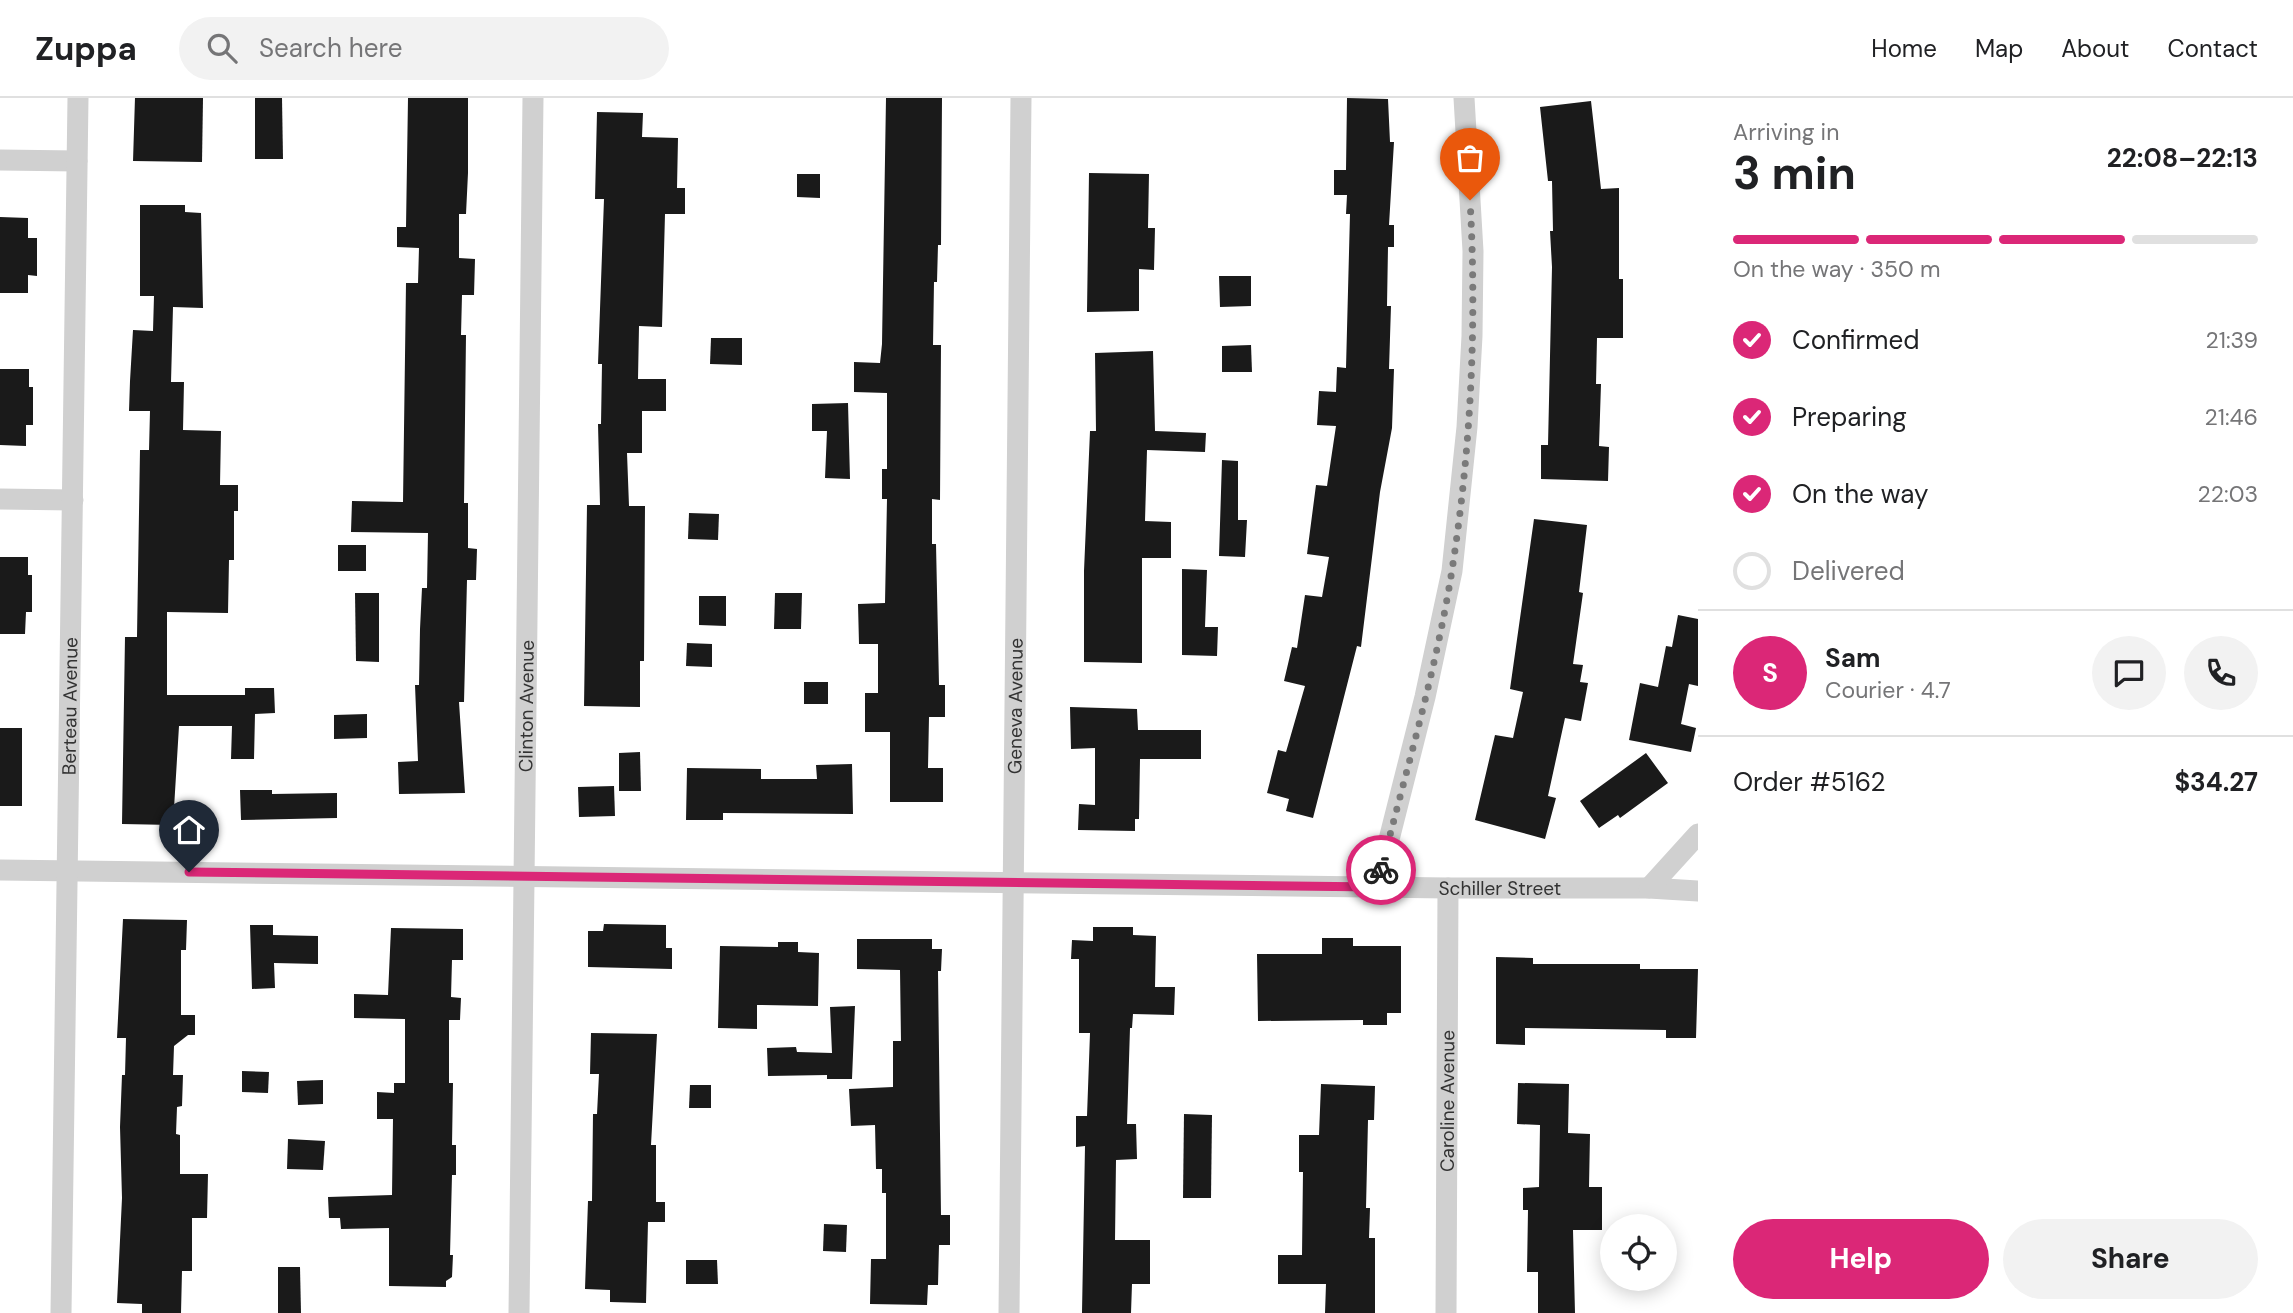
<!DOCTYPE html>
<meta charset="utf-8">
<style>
:root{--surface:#fff;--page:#f2f2f2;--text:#202124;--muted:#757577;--line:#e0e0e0;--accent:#db2777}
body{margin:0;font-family:"DM Sans",sans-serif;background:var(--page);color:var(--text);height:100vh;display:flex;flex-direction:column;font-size:26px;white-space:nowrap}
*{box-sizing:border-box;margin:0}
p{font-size:23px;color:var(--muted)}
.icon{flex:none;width:38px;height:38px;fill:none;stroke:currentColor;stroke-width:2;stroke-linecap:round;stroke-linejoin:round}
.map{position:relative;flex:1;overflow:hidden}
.panel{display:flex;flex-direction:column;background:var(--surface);width:595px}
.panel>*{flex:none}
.tools{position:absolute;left:1600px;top:1116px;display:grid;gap:14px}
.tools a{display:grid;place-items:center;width:77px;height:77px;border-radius:50%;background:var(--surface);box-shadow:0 4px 18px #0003;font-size:35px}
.pin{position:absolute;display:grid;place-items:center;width:60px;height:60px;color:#fff;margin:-72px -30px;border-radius:50% 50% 50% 0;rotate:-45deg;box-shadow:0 0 7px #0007}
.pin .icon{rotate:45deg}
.courier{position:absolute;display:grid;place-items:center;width:70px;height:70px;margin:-35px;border:5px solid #db2777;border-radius:50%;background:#fff;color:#222;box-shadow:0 2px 9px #0007}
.head em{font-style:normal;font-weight:700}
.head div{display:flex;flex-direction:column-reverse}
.head{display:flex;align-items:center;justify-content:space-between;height:119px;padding:0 35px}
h1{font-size:46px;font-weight:700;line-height:52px}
.bar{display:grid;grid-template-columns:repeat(4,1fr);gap:10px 7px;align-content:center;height:84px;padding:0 35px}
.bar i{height:9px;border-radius:5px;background:var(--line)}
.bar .current{background:var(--accent)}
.bar p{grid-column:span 4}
.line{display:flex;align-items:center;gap:18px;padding:0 35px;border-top:2px solid var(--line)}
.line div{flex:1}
.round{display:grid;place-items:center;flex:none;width:74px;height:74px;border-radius:37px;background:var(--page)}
ol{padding:0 35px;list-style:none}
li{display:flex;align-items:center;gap:21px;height:77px}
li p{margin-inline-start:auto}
li .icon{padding:7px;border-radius:50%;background:var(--accent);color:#fff;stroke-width:4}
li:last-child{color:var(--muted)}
li i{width:38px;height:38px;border:4px solid var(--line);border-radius:50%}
.cta{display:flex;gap:14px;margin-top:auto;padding:14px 35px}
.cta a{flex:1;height:80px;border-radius:42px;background:var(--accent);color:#fff;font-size:28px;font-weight:700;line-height:80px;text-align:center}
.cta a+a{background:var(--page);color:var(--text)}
header{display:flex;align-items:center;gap:42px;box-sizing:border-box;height:98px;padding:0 35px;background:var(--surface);border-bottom:2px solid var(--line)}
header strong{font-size:33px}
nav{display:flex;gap:38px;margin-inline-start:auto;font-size:24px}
.search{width:490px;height:63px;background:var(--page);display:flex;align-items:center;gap:18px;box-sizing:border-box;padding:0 24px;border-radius:38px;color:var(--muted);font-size:26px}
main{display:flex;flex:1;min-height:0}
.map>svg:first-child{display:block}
</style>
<header>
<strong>Zuppa</strong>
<div class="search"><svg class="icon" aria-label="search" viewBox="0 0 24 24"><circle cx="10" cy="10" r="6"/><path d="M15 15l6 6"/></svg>Search here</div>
<nav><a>Home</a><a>Map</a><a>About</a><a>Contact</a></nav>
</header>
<main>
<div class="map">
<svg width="1698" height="1215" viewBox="0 0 1698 1215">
<rect width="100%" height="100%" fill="#fff"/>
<g fill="#1a1a1a">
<path d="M 135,0 L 203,0 L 202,64 L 133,63 Z"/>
<path d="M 255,0 L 282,0 L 283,61 L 255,61 Z"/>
<path d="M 408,0 L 468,0 L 468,75 L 466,116 L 459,116 L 459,160 L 475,161 L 474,197 L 462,197 L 461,237 L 466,237 L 464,405 L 468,405 L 468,450 L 477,451 L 476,482 L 467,482 L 464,604 L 459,604 L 465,695 L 399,696 L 398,664 L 418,663 L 415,587 L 419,587 L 420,531 L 422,490 L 427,490 L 428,435 L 351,434 L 352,403 L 403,404 L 406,185 L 418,185 L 419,150 L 397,149 L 397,129 L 406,129 Z"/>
<path d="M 886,0 L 942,0 L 941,147 L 938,147 L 937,184 L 934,184 L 933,247 L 941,247 L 940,402 L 932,401 L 932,446 L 936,446 L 939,587 L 945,587 L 945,619 L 929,619 L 928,670 L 943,670 L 943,704 L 890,704 L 890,634 L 865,634 L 865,595 L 878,595 L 878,546 L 859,546 L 858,506 L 885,505 L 887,401 L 882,401 L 882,371 L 887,371 L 887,295 L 854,294 L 854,264 L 880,265 L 882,246 Z"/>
<path d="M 1347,0 L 1388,1 L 1390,44 L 1394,44 L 1389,127 L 1394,127 L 1394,149 L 1388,149 L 1387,208 L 1391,208 L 1389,271 L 1394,271 L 1392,330 L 1380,394 L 1361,549 L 1357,548 L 1313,720 L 1286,713 L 1289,701 L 1267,695 L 1278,652 L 1286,654 L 1305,588 L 1284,583 L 1292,549 L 1297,550 L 1305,497 L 1322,499 L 1329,459 L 1307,456 L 1316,387 L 1327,388 L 1336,328 L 1317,327 L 1319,293 L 1336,294 L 1337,269 L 1346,270 L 1350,116 L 1346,116 L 1347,97 L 1334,97 L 1334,72 L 1346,72 Z"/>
<path d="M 1591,3 L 1601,91 L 1619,90 L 1619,181 L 1623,181 L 1623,240 L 1597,240 L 1596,286 L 1601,286 L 1599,348 L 1609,349 L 1608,383 L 1541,381 L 1541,347 L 1548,347 L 1552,169 L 1550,133 L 1553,133 L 1552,83 L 1548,83 L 1540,9 Z"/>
<path d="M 597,14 L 643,15 L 642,39 L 678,40 L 677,90 L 685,90 L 685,116 L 665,116 L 662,229 L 639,228 L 638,281 L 666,281 L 666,313 L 642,313 L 642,355 L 627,355 L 629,408 L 645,408 L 644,563 L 640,563 L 640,609 L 584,608 L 587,407 L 600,407 L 598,326 L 601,326 L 602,266 L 598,266 L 604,101 L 595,101 Z"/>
<path d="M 1089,75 L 1149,76 L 1148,130 L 1155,130 L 1154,172 L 1139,171 L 1139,213 L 1087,214 Z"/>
<path d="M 797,76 L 820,76 L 820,100 L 797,99 Z"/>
<path d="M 140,107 L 185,107 L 185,114 L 201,115 L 203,210 L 173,209 L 171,284 L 184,284 L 183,332 L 221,333 L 220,387 L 238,387 L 238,413 L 234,413 L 234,462 L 229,462 L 228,515 L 167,514 L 167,597 L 245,597 L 245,590 L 274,590 L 275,615 L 255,616 L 254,661 L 231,661 L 232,628 L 179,628 L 173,727 L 122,726 L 125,539 L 137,539 L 140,352 L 149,352 L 150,313 L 129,313 L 130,283 L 133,232 L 153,233 L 154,198 L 140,198 Z"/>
<path d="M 0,119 L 28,120 L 28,140 L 37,140 L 37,178 L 28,177 L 28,195 L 0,195 Z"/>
<path d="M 1219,178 L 1251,178 L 1251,208 L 1220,209 Z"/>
<path d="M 711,240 L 742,240 L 742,267 L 710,266 Z"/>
<path d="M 1251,247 L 1252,274 L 1222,274 L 1222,248 Z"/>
<path d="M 1153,253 L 1155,333 L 1206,335 L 1205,354 L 1147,352 L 1145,423 L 1171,424 L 1171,460 L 1142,460 L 1142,565 L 1084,564 L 1084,473 L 1090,333 L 1096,333 L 1095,255 Z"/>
<path d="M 0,271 L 29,271 L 29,289 L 33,289 L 33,327 L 26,327 L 26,348 L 0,347 Z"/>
<path d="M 848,305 L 850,381 L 825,380 L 827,333 L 812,333 L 812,306 Z"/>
<path d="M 1222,362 L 1238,363 L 1238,422 L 1247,422 L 1245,459 L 1219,458 Z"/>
<path d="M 689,415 L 719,416 L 718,442 L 688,441 Z"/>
<path d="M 1534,421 L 1587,427 L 1579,494 L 1583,495 L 1573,566 L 1583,567 L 1580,584 L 1588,585 L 1581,623 L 1565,620 L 1548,698 L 1556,700 L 1545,741 L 1475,722 L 1495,637 L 1513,640 L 1523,594 L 1510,591 Z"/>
<rect x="338" y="447" width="28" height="26"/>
<path d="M 0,459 L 28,459 L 28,477 L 32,477 L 32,514 L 26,514 L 25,536 L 0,536 Z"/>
<path d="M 1182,471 L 1207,472 L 1205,529 L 1218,529 L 1217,558 L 1182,557 Z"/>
<path d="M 355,495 L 379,495 L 379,564 L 356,563 Z"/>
<path d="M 775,495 L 802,495 L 801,531 L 774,531 Z"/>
<path d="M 699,498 L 726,498 L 726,528 L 699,527 Z"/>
<path d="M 1678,517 L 1698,521 L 1698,588 L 1689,586 L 1681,626 L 1696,630 L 1691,654 L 1629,642 L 1640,585 L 1658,589 L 1666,548 L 1672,549 Z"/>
<path d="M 687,545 L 712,546 L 712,569 L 686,568 Z"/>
<rect x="804" y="584" width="24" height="22"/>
<path d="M 1070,609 L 1137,611 L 1138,632 L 1201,632 L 1201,661 L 1140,661 L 1139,721 L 1135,721 L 1135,733 L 1078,732 L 1079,706 L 1095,707 L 1095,650 L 1071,651 Z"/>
<path d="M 367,616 L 367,640 L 334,641 L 334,617 Z"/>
<rect x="0" y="630" width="22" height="78"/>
<path d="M 640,654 L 641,693 L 619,693 L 619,655 Z"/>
<path d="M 1646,655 L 1668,685 L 1620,720 L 1618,717 L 1599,730 L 1580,703 Z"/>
<path d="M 852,666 L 853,716 L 723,715 L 723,722 L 686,722 L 687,670 L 761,671 L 761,681 L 817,681 L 816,667 Z"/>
<path d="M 614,688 L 615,718 L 579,719 L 578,689 Z"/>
<path d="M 240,692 L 272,692 L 272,696 L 337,695 L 337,720 L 241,722 Z"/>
<path d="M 123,821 L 187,822 L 186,852 L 181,852 L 181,917 L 195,917 L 195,937 L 188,937 L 174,948 L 173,977 L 183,977 L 182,1008 L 177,1009 L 176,1036 L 180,1037 L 180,1076 L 208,1076 L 207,1120 L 192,1120 L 192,1173 L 182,1173 L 181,1215 L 142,1215 L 142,1206 L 117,1205 L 122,1100 L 120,1029 L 122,977 L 125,977 L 126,940 L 117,940 Z"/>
<path d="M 604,826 L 666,827 L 666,850 L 672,850 L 672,871 L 588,869 L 588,833 L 603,833 Z"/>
<path d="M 250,827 L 273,827 L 273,837 L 318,838 L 318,866 L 274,865 L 275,890 L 252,891 Z"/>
<path d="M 1093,829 L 1133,829 L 1133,837 L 1156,838 L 1155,889 L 1175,889 L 1174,917 L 1133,916 L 1132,930 L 1130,930 L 1127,1026 L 1136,1026 L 1137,1061 L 1116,1062 L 1115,1142 L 1150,1142 L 1150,1186 L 1132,1186 L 1131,1215 L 1082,1215 L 1085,1048 L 1076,1049 L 1076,1018 L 1087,1018 L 1090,935 L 1079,935 L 1079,861 L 1071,861 L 1072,842 L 1093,843 Z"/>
<path d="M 391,830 L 463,831 L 463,862 L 452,862 L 451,899 L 461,900 L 460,922 L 449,922 L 449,985 L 453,985 L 452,1047 L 456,1047 L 456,1077 L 452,1077 L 450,1157 L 453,1157 L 452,1179 L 446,1183 L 446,1189 L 389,1188 L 389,1130 L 341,1131 L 340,1120 L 329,1120 L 328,1099 L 392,1097 L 393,1021 L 377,1021 L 377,994 L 394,995 L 394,985 L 405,985 L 405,921 L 354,920 L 354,896 L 388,897 Z"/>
<path d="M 1322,840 L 1353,840 L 1353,848 L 1401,848 L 1401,915 L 1387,915 L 1387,927 L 1363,927 L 1363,922 L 1258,923 L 1257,856 L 1322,856 Z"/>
<path d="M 857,841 L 932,841 L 932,851 L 942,851 L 941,873 L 938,873 L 941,1117 L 950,1117 L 950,1147 L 939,1147 L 938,1187 L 928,1187 L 927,1207 L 870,1206 L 871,1161 L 886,1161 L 886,1095 L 882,1095 L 882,1071 L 876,1071 L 875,1027 L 851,1028 L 849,991 L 893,989 L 893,943 L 901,943 L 900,872 L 857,871 Z"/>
<path d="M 778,844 L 798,844 L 798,854 L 819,855 L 818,908 L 757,907 L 757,931 L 718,930 L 720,848 L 778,849 Z"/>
<path d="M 1496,859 L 1533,860 L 1533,866 L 1640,866 L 1640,871 L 1698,871 L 1696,940 L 1666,940 L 1666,932 L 1525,930 L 1525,947 L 1496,946 Z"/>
<path d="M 855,908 L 852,981 L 827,981 L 827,977 L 768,978 L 767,950 L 796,949 L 797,954 L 832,955 L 830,909 Z"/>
<path d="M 591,935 L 657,936 L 651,1047 L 656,1047 L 656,1104 L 665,1104 L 665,1124 L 648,1124 L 646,1205 L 610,1204 L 610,1192 L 585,1191 L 588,1103 L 592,1103 L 593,1016 L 597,1016 L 599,976 L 590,976 Z"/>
<path d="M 242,973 L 269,974 L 268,995 L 242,994 Z"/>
<path d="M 323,982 L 323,1006 L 298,1007 L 297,983 Z"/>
<path d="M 1518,985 L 1569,986 L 1568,1035 L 1590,1036 L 1589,1089 L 1602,1089 L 1602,1132 L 1573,1132 L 1575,1215 L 1538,1215 L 1538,1174 L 1527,1174 L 1528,1112 L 1523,1112 L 1523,1090 L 1539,1089 L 1540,1027 L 1517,1026 Z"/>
<path d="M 1321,986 L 1375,988 L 1374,1022 L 1368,1022 L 1366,1110 L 1370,1110 L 1369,1140 L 1375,1140 L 1375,1215 L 1325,1215 L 1326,1186 L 1278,1186 L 1278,1157 L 1302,1157 L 1303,1074 L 1299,1074 L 1299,1037 L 1319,1037 Z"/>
<path d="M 690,987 L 711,987 L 711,1010 L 689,1010 Z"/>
<path d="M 1184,1016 L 1212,1017 L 1211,1100 L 1183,1100 Z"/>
<path d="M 288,1041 L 325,1043 L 323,1072 L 287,1071 Z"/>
<path d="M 824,1126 L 847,1127 L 846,1154 L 823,1153 Z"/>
<path d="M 686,1162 L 717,1162 L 718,1186 L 686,1186 Z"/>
<path d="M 278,1169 L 300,1169 L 301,1215 L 278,1215 Z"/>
</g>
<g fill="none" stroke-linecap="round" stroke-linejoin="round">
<g stroke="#d0d0d0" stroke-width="21">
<path d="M 0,62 L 77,63"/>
<path d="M 0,401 L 73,402"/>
<path id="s1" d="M 0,772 L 1448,790 L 1649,790 L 1698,793"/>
<path d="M 1377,789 L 1425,599 L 1452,473 L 1467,329 L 1472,238 L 1473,153 L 1464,0"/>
<path d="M 1649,790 L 1698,736"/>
<path id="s2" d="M 61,1215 L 78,0"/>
<path id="s3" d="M 519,1215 L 533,0"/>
<path id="s4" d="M 1009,1215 L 1021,0"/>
<path id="s5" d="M 1446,1215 L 1448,790"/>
</g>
</g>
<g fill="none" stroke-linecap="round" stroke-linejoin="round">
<path stroke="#7a7a7a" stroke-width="7" stroke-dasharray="0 12.6" d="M 1381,772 C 1406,673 1436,573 1452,472 C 1471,351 1477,225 1470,102"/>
<path stroke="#db2777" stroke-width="9" d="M 189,774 L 1377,789 L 1381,772"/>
</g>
<g text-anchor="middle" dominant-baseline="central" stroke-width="7" stroke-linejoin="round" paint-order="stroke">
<g font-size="19" fill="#333" stroke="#fff">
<text stroke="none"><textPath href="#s2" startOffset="607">Berteau Avenue</textPath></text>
<text stroke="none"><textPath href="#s3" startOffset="607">Clinton Avenue</textPath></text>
<text stroke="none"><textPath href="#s4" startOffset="607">Geneva Avenue</textPath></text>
<text stroke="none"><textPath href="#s1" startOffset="1500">Schiller Street</textPath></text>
<text stroke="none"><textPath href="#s5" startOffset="212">Caroline Avenue</textPath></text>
</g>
</g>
</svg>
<div class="tools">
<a><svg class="icon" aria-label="locate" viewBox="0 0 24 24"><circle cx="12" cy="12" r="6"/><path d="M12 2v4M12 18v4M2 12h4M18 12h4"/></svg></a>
</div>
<div class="pin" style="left:1470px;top:102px;background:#ea580c"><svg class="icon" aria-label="bag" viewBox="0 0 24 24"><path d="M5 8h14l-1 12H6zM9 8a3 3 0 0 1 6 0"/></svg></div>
<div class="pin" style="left:189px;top:774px;background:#1f2937"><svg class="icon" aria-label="home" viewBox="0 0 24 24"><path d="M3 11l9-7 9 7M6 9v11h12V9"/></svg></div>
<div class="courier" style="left:1381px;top:772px"><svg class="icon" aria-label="bike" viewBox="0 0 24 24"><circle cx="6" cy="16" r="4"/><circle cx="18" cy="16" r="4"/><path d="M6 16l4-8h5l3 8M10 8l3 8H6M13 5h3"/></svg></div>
</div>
<section class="panel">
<div class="head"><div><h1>3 min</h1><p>Arriving in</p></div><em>22:08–22:13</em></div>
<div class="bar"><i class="current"></i><i class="current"></i><i class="current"></i><i></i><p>On the way · 350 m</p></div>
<ol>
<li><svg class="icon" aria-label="check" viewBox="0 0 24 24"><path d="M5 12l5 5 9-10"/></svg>Confirmed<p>21:39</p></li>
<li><svg class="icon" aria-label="check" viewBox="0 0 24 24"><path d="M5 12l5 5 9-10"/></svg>Preparing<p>21:46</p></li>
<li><svg class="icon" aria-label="check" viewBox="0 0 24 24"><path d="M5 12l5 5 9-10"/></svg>On the way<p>22:03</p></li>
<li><i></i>Delivered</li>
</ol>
<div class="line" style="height:126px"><b class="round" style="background:var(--accent);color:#fff">S</b><div><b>Sam</b><p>Courier · 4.7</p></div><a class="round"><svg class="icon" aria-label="chat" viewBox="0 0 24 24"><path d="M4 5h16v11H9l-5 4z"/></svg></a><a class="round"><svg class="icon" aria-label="phone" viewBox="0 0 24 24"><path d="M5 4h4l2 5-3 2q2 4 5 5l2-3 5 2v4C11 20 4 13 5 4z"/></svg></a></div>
<div class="line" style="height:91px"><div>Order #5162</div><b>$34.27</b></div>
<div class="cta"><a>Help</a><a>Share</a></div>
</section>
</main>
